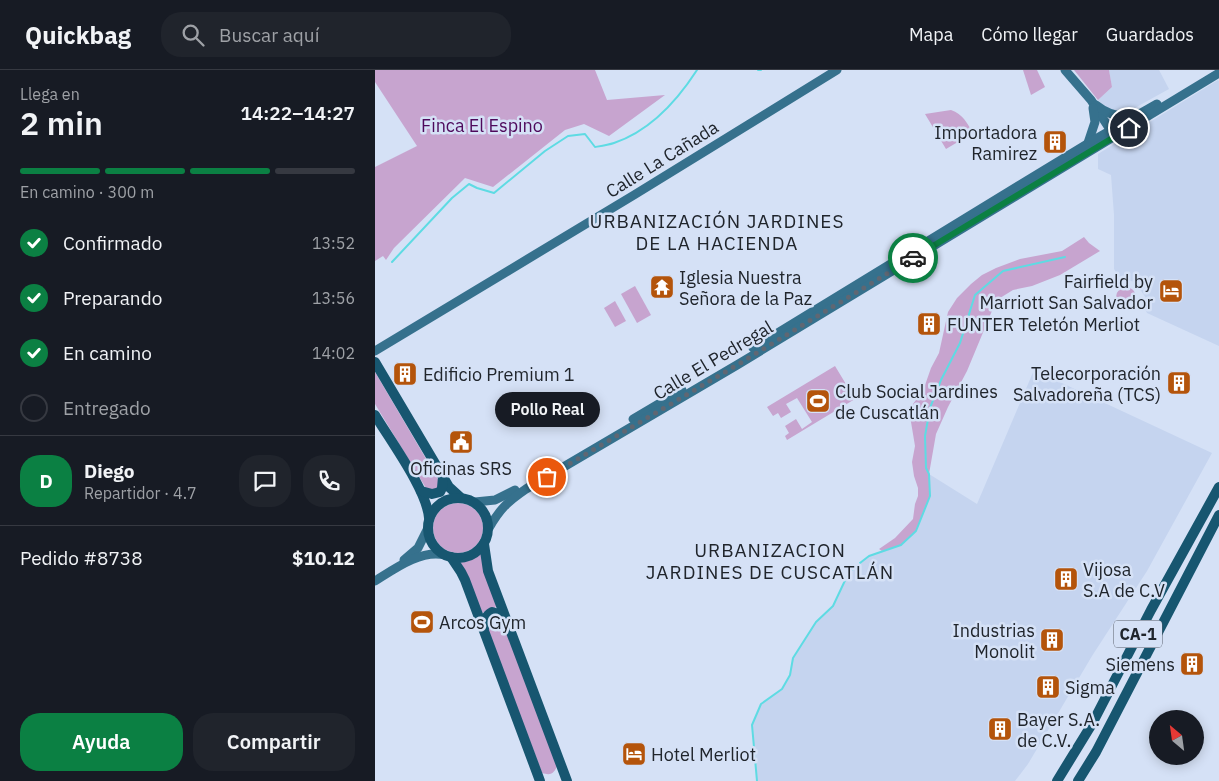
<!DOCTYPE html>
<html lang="es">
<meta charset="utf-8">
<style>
:root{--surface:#171b24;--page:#20242c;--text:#f1f3f6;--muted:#9ea1a6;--line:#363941;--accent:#0b8043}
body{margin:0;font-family:"IBM Plex Sans",sans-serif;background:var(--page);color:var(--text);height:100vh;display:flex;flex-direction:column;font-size:19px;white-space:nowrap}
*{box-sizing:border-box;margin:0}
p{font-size:16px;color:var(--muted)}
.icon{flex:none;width:28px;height:28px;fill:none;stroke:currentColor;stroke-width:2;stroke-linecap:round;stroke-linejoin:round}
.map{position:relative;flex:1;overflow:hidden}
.side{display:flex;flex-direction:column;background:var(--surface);width:375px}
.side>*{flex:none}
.needle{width:32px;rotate:331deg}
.controls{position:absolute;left:774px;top:640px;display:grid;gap:10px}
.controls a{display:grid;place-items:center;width:55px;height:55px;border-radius:50%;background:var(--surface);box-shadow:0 2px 12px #0003;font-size:25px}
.pin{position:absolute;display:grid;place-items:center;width:42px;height:42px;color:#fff;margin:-21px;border:2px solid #fff;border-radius:50%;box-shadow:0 1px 5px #0007}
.courier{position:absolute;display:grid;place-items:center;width:50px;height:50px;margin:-25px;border:4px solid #0b8043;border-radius:50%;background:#fff;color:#222;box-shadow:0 1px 6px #0007}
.bubble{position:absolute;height:35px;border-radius:18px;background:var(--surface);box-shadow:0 2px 12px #0003;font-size:16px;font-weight:600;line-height:35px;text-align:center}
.overview em{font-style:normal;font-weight:600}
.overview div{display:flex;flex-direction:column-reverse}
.overview{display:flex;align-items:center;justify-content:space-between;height:85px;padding:0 20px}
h1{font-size:32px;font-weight:600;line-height:38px}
.bar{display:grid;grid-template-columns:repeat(4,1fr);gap:8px 5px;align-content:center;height:60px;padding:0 20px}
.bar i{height:6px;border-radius:4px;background:var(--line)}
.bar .selected{background:var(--accent)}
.bar p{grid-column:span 4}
.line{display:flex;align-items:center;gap:12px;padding:0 20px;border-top:1px solid var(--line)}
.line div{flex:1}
.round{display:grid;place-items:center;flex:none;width:52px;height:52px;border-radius:20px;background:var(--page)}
ol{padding:0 20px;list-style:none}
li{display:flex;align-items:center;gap:15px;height:55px}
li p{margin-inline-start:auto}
li .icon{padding:5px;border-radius:50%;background:var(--accent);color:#fff;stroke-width:4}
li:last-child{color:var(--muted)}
li i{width:28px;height:28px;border:2px solid var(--line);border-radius:50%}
.primary-button{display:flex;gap:10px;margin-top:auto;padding:10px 20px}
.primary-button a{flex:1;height:58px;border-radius:20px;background:var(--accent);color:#fff;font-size:20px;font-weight:600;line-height:58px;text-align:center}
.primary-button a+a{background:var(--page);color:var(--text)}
header{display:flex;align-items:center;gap:30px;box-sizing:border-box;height:70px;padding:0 25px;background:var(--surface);border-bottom:1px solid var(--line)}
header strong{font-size:24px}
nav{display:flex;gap:28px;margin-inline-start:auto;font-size:18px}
.search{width:350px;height:45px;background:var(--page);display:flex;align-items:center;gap:12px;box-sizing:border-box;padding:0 18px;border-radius:20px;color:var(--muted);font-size:19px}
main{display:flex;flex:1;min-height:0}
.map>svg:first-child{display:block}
</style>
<header>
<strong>Quickbag</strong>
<div class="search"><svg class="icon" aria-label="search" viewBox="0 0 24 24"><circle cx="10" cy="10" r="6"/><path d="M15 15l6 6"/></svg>Buscar aquí</div>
<nav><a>Mapa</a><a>Cómo llegar</a><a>Guardados</a></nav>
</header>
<main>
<section class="side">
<div class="overview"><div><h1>2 min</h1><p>Llega en</p></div><em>14:22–14:27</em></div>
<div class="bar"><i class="selected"></i><i class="selected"></i><i class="selected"></i><i></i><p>En camino · 300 m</p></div>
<ol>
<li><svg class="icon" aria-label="check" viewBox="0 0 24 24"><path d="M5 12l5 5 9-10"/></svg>Confirmado<p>13:52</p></li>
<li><svg class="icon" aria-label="check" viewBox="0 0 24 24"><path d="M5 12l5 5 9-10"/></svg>Preparando<p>13:56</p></li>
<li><svg class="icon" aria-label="check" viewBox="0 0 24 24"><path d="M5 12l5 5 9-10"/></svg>En camino<p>14:02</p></li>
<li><i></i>Entregado</li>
</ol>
<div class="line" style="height:90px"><b class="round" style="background:var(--accent);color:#fff">D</b><div><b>Diego</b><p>Repartidor · 4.7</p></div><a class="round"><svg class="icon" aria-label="chat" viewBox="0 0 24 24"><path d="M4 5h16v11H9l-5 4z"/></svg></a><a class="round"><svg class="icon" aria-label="phone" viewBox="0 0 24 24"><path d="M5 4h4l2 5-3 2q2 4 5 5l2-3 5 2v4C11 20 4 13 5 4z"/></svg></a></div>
<div class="line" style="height:65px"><div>Pedido #8738</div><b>$10.12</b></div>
<div class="primary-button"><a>Ayuda</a><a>Compartir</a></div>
</section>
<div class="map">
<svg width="844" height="711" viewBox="0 0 844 711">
<rect width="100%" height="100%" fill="#d5e1f6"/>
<g fill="#c5d4ef">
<path d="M 734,0 L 784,0 L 794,19 L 756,40 L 751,42 L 742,42 L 731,37 L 723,30 L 737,17 Z"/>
<path d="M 843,10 L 844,11 L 844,276 L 772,243 L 768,234 L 771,228 L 760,212 L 748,209 L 743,206 L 739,199 L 739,145 L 736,105 L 723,99 L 723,84 Z"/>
<path d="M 659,300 L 837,383 L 772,501 L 717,586 L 653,694 L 640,711 L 382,711 L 377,655 L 386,634 L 407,619 L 415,605 L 418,588 L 441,552 L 458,536 L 474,502 L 494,486 L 526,475 L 555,426 L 554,404 L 602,434 Z"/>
</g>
<g fill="#c7a4cf">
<path d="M 0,0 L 220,0 L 232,30 L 290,25 L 234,66 L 209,54 L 190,60 L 118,117 L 90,108 L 19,178 L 11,190 L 8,186 L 0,191 L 0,97 L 42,76 L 0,12 Z"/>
<path d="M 648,0 L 662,0 L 670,17 L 656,25 Z"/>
<path d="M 699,0 L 734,0 L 737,17 L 723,30 Z"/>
<path d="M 576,40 C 588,44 592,53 598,63 L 571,79 L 550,44 Z"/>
<path d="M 709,167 L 714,173 L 725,181 L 685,205 L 657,216 L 638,220 L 625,228 L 619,236 L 592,301 L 573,337 L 561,364 L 554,404 L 555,426 L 541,461 L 526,475 L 507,481 L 504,479 L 520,468 L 538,449 L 540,434 L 543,426 L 543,418 L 539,406 L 537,392 L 540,376 L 534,340 L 549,318 L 556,298 L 564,283 L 573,242 L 582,228 L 596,214 L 607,205 L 621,198 L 645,189 L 687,181 Z"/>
<path d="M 260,216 L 276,245 L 262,253 L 246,224 Z"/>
<circle cx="751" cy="227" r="10"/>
<path d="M 240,231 L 251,251 L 240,257 L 229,238 Z"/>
<path d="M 460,296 L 480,329 L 412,370 L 410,366 L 414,363 L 410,356 L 421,349 L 427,359 L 437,352 L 422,328 L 411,334 L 416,342 L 406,348 L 403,343 L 398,346 L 392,337 Z"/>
<path d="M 0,302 L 67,416 L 54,423 L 0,334 Z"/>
<circle cx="83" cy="458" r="25"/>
<path d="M 107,479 L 122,534 L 120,538 L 107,543 L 83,492 L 96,490 Z"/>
<path d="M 125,546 L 183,694 C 179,703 177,706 167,703 L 111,555 L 111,547 Z"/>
</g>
<path fill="#5edbe3" d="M 442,319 L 453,337 L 444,342 L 433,324 Z"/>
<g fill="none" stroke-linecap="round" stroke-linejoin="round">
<g stroke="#5edbe3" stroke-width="2">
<path d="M 383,0 L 386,0"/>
<path d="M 17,192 L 77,128 L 94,114 L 102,118 L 119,123 L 170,81 L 193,66 L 210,64 L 220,77 C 226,76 233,75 239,73 C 275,61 302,31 322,0"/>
<path d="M 485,493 L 494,486 L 526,475 L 541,461 L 555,426 L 554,404 L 551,398 L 550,366 L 555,338 L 566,310 L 585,273 L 600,225 L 628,201 L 690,187"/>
<path d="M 382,711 L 377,655 L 386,634 L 407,619 L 415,605 L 418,588 L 441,552 L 458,536 L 474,502 L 478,499"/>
</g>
<g stroke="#36718d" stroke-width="9">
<path d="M 690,0 L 716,30 L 738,64"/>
<path d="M 721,35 C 732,44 746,48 760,45"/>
<path d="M 713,73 L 720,52 L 718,38"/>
<path d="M 378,278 L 712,74 L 782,34"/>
<path d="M 0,281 L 259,125 L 462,0"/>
<path d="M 258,349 L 307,320"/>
<path d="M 100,432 L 120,430 L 140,420"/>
<path d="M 114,458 C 125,439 132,432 151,419 L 362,295 L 844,3"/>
<path d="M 29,490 L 43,478 L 53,458"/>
<path d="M 0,511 C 19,499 46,479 70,485"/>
</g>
<g stroke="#175670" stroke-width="10">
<path d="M 0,292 L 74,417 L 85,427"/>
<path d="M 0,345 C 15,370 52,420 54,448"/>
<path d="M 46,421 L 57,424 L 65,422 L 67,418 L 68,407"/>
<circle cx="83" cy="458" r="30"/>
<path d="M 109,474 L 113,501 L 192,711"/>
<path d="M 76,487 L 86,502 L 90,510 L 165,711"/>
<path d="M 109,558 C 110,550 110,546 117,542 L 124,544 L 129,551"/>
<path d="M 682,711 L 717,654 L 776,540 L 844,417"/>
<path d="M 703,711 L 721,682 L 844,445"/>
</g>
</g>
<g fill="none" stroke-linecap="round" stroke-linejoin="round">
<path stroke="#5f6773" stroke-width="5" stroke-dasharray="0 9" d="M 172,407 L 362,295 L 538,188"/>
<path stroke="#0b8043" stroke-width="6" d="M 538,188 L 754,58"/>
</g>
<defs>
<symbol id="building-square" viewBox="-11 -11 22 22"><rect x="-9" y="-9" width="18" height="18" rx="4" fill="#b4540b" stroke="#d5e1f6"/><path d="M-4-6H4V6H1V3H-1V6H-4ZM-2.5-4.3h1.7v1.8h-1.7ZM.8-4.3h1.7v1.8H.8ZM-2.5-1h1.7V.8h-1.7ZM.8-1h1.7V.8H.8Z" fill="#fff"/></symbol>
<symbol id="temple-square" viewBox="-11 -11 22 22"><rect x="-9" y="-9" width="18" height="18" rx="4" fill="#b4540b" stroke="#d5e1f6"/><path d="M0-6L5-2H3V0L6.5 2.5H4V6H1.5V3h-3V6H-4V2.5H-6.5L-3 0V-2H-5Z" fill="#fff"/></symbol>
<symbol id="hotel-square" viewBox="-11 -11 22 22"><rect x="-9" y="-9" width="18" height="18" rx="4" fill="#b4540b" stroke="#d5e1f6"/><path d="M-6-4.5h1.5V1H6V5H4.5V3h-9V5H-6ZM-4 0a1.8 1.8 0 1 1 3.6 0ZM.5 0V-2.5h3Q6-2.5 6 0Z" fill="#fff"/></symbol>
<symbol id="stadium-square" viewBox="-11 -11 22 22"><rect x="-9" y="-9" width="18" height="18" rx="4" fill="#b4540b" stroke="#d5e1f6"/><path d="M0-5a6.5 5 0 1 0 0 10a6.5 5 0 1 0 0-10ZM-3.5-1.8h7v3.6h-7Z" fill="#fff"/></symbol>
<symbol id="civic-square" viewBox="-11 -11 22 22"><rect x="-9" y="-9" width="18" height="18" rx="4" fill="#b4540b" stroke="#d5e1f6"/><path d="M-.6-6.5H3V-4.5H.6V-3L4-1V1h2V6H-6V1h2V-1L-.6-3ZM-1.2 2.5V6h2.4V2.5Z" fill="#fff"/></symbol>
</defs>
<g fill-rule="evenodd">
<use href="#building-square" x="666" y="58" width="28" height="28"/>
<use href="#temple-square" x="273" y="203" width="28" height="28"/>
<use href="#hotel-square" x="782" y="207" width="28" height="28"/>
<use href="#building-square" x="540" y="240" width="28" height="28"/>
<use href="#building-square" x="16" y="290" width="28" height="28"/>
<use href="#building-square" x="790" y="299" width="28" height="28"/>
<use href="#stadium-square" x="429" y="317" width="28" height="28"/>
<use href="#civic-square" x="72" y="358" width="28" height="28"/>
<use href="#building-square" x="677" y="495" width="28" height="28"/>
<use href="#stadium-square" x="33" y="538" width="28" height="28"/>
<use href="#building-square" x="663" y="556" width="28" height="28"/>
<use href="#building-square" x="803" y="580" width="28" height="28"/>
<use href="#building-square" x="659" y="603" width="28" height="28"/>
<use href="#building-square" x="611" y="645" width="28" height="28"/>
<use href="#hotel-square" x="245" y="670" width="28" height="28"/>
</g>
<g text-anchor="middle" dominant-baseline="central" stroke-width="5" stroke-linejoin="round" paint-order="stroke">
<rect fill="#d5e1f6" stroke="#565d69" stroke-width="1" x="739" y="550.5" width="48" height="27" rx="4"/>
<g font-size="16" font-weight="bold" fill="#20252c">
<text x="763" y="564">CA-1</text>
</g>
<g font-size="18" fill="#4e095c" stroke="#d5e1f6">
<text x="107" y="55">Finca El Espino</text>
</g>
<g font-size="18" fill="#20252c" stroke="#d5e1f6" text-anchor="start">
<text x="662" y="62" text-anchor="end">Importadora<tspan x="662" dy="21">Ramirez</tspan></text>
<text x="304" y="207">Iglesia Nuestra<tspan x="304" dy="21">Señora de la Paz</tspan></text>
<text x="778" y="211" text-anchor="end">Fairfield by<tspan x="778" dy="21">Marriott San Salvador</tspan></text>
<text x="572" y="254">FUNTER Teletón Merliot</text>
<text x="786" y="303" text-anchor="end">Telecorporación<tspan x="786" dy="21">Salvadoreña (TCS)</tspan></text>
<text x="48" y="304">Edificio Premium 1</text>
<text x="460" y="321">Club Social Jardines<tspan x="460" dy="21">de Cuscatlán</tspan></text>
<text x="86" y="398" text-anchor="middle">Oficinas SRS</text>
<text x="708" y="499">Vijosa<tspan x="708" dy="21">S.A de C.V</tspan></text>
<text x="64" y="552">Arcos Gym</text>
<text x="660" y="560" text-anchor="end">Industrias<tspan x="660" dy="21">Monolit</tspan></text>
<text x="800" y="594" text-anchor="end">Siemens</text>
<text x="690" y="617">Sigma</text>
<text x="642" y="649">Bayer S.A.<tspan x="642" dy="21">de C.V.</tspan></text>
<text x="276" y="684">Hotel Merliot</text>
</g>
<g font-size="18" fill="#20252c" stroke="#d5e1f6">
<text transform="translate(287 89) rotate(-32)">Calle La Cañada</text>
<text transform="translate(338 290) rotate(-31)">Calle El Pedregal</text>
</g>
<g font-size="19" letter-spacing="1" fill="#20252c" stroke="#d5e1f6">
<text x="342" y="151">URBANIZACIÓN JARDINES<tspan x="342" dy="22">DE LA HACIENDA</tspan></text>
<text x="395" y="480">URBANIZACION<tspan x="395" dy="22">JARDINES DE CUSCATLÁN</tspan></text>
</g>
</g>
</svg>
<div class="controls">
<a><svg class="needle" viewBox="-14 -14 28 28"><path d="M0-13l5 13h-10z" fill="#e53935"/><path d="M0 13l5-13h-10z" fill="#9ea1a6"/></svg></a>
</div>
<div class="pin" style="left:172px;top:407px;background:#ea580c"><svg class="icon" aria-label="bag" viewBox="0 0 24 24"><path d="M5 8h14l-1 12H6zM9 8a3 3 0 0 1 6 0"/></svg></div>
<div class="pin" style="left:754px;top:58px;background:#1f2937"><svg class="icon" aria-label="home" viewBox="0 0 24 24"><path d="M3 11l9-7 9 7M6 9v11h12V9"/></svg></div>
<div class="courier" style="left:538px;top:188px"><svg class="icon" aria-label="car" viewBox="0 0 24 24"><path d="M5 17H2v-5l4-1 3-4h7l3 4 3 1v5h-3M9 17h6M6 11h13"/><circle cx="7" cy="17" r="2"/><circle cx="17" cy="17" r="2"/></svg></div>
<div class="bubble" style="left:120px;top:322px;width:105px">Pollo Real</div>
</div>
</main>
